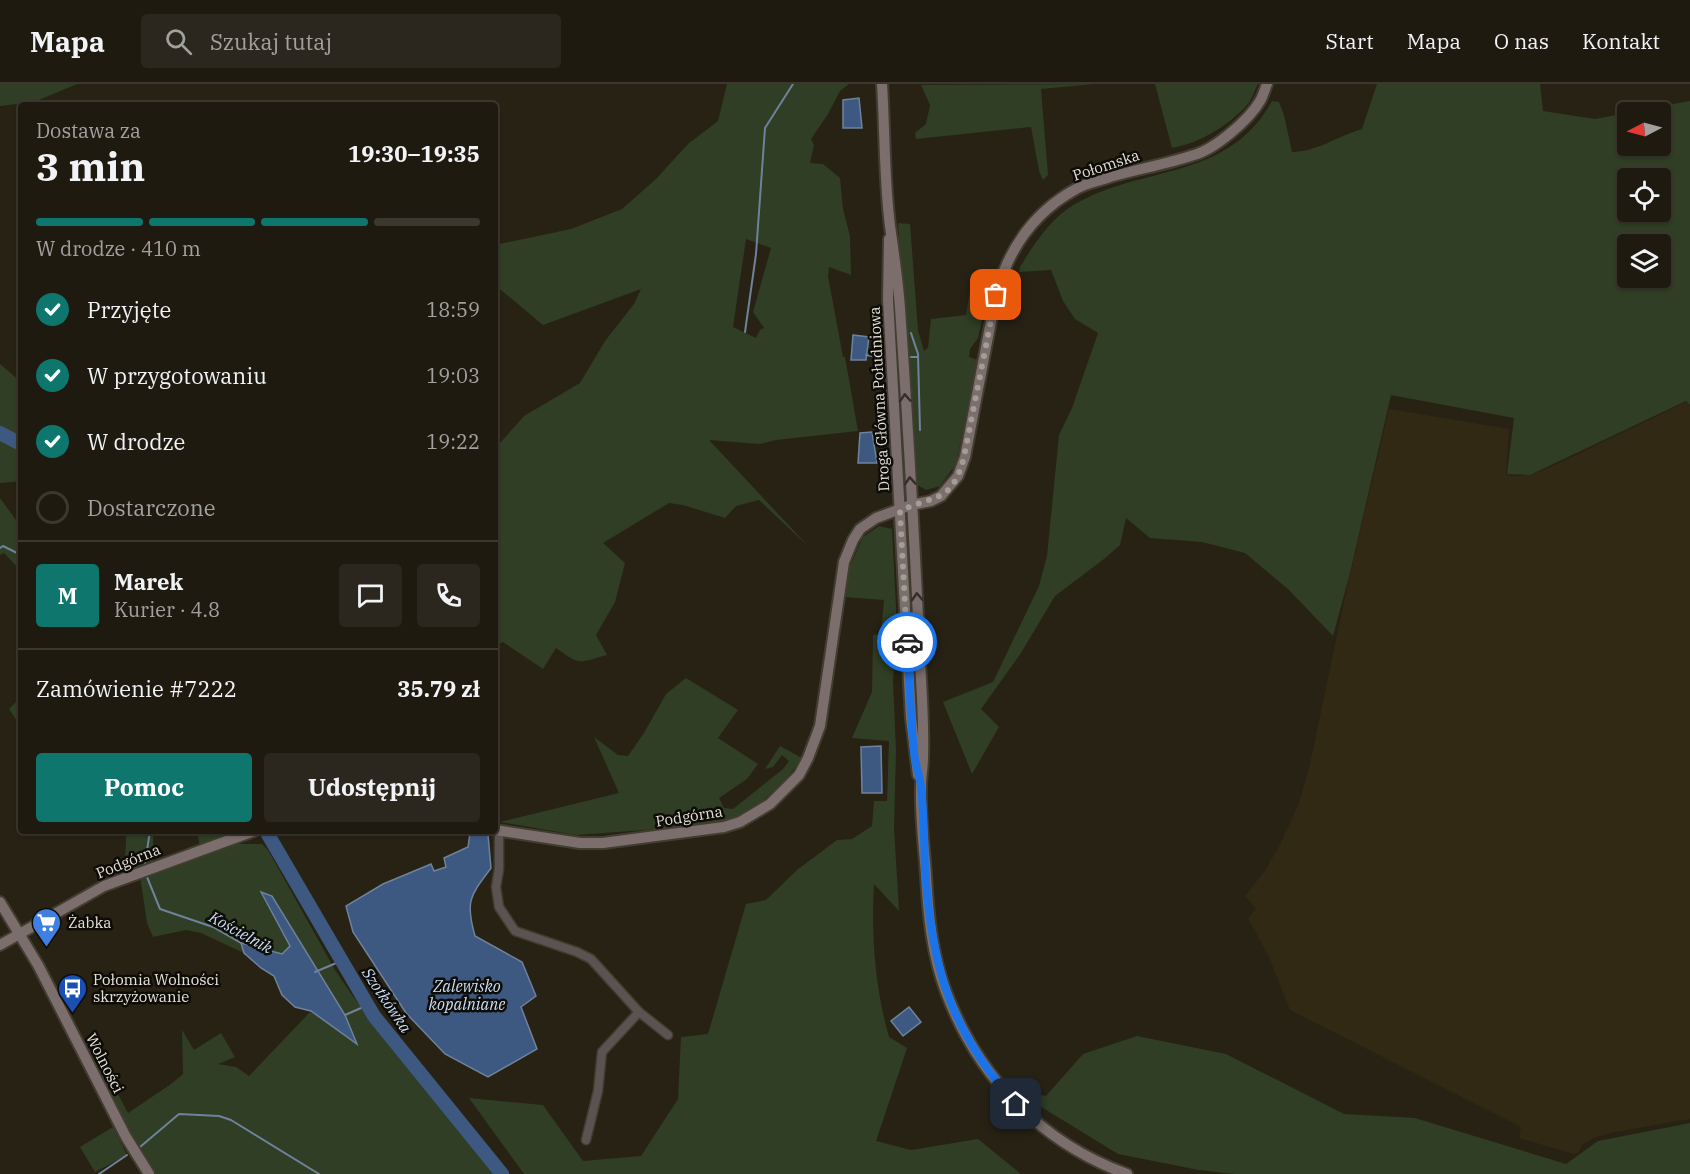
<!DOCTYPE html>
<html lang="pl">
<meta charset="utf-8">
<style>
:root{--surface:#1e1a10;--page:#2b271e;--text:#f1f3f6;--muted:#a1a19f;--line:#3c3830;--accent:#0f766e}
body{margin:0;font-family:"IBM Plex Serif",serif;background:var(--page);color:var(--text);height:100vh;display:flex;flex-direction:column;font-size:22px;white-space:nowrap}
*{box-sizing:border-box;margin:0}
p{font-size:20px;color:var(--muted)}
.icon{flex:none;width:33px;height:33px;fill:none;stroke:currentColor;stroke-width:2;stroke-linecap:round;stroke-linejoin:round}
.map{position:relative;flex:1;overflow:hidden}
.panel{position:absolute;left:18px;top:18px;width:480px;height:732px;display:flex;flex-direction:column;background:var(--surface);border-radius:6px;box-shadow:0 2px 4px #0004,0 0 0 2px var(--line)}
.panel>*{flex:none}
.needle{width:39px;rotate:264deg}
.controls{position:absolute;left:1617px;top:18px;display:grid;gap:12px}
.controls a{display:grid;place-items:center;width:54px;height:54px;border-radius:6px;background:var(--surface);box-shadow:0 2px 4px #0004,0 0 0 2px var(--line);font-size:30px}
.pin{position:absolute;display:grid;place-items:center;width:51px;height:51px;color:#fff;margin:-26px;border-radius:12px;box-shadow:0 3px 9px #0006}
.courier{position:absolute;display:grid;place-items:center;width:60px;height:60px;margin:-30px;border:4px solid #1a73e8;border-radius:50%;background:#fff;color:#222;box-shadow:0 2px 8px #0007}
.head em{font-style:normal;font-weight:700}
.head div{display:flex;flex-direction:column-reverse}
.head{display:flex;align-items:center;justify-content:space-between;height:102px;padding:0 18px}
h1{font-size:39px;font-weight:700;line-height:45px}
.bar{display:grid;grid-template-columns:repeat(4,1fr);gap:9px 6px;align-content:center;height:72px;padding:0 18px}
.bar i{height:8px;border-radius:4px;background:var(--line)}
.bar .on{background:var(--accent)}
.bar p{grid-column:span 4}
.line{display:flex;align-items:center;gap:15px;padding:0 18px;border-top:2px solid var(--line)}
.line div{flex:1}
.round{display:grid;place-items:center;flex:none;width:63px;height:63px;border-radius:6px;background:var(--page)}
ol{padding:0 18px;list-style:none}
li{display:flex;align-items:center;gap:18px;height:66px}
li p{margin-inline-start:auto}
li .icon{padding:6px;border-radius:50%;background:var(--accent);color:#fff;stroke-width:4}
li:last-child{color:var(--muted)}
li i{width:33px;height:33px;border:3px solid var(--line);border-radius:50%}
.button{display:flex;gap:12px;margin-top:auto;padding:12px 18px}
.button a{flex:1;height:69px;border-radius:6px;background:var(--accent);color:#fff;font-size:24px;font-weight:700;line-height:69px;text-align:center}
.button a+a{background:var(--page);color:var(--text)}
header{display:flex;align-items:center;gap:36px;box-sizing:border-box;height:84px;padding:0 30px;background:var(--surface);border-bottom:2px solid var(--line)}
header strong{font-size:28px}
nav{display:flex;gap:33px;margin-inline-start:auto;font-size:21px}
.search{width:420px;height:54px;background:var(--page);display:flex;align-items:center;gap:15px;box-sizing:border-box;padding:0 21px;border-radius:6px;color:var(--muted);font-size:22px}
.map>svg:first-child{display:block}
</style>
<header>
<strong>Mapa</strong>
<div class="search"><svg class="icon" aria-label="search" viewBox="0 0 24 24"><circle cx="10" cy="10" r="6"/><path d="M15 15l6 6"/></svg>Szukaj tutaj</div>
<nav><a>Start</a><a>Mapa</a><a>O nas</a><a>Kontakt</a></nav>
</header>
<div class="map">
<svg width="1690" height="1090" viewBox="0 0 1690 1090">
<rect width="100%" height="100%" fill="#282215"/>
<path fill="#322915" d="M 1686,318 L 1690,322 L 1690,1035 L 1615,1048 L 1593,1054 L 1582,1061 L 1579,1068 L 1574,1070 L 1519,1054 L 1521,1043 L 1290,926 L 1269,873 L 1248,834 L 1256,825 L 1245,812 L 1264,788 L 1280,761 L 1299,719 L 1310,680 L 1348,499 L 1389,325 L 1509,345 L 1506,391 L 1517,392 L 1533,390 L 1551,383 Z"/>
<g fill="#2f3e24" fill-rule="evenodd">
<path d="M 0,0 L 77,0 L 34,18 L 0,22 Z"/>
<path d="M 727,0 L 849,0 L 840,7 L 828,30 L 811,55 L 814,61 L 810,79 L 823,80 L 840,94 L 843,125 L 850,152 L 851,191 L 829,183 L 828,192 L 843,273 L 845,273 L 858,347 L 776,356 L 760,360 L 709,356 L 809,463 L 759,416 L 736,422 L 725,434 L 683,421 L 669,419 L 603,459 L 625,479 L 615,518 L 596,551 L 607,571 C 578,579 581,582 556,564 L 543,585 L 503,558 L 495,562 L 495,371 L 500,359 L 524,332 L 580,299 L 605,257 L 634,220 L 641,205 L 543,241 L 495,201 L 495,161 L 571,145 L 622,125 L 656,95 L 688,60 L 718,37 ZM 746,155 L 771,164 L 753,228 L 764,244 L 760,246 L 756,254 L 733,243 Z"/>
<path d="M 1094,0 L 1041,5 L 1048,91 L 1043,96 L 1039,87 L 1031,43 L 916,55 L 915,49 L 926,40 L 930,21 L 921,1 Z"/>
<path d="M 1155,0 L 1258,0 C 1254,7 1252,16 1247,21 C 1228,42 1200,59 1172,64 Z"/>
<path d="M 1377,0 L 1540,0 L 1543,27 L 1595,35 L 1627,29 L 1628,62 L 1660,62 L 1660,28 L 1628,28 L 1690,17 L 1690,321 L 1686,317 L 1530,391 L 1507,390 L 1514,334 L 1391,311 L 1350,489 L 1333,552 L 1289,506 L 1245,469 L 1202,458 L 1150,454 L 1126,434 L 1120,461 L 1104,475 L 1055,512 L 1021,569 L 981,625 L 999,643 L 972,690 L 943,618 L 993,598 L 1039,502 L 1047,472 L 1059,351 L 1072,324 L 1098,249 L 1075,235 L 1063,217 L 1051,186 L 1019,188 L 1020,183 C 1033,162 1046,141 1066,126 C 1134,79 1226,101 1272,17 L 1279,18 L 1284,31 L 1292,68 C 1316,68 1338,52 1362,45 ZM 1628,94 L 1660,94 L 1660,128 L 1628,128 ZM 1660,160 L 1660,194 L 1628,194 L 1628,160 Z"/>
<path d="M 898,139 L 910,140 L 918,246 L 924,267 L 928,264 L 931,235 L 966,231 L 971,200 L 991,203 L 986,220 L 977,222 L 977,228 L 983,232 L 978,254 L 970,265 L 969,273 L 978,276 L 956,380 L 940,402 L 926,406 L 916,400 Z"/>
<path d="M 0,280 L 21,298 L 21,397 L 0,399 Z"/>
<path d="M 0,414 L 21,443 L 21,487 L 4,469 L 0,471 Z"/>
<path d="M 879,442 L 892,445 L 897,543 L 893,596 L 896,667 L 894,744 L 899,827 L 874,800 C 871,851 875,904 889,953 L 907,964 L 876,1057 L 911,1066 L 978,1055 L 1021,1090 L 524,1090 L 469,1014 L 543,1021 L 583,1077 L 641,1072 L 678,1015 L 681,953 L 708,950 L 746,820 L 766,816 L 797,786 L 837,756 L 852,755 L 872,742 L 874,717 L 887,717 L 889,657 L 852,654 L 872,608 L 873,551 L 881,550 L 884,516 L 844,513 L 850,482 L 863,453 Z"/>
<path d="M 686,594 L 738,626 L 718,654 L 758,680 L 747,695 L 719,714 L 724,724 L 733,725 L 783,685 L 789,677 L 782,671 L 773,683 L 765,685 L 780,662 L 802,674 L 786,695 L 760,719 L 736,734 L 701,742 L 576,751 L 500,738 L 619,709 L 594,653 L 618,671 L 628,672 L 644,649 L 666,610 Z"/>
<path d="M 21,613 L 21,643 L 9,625 Z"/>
<path d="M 125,747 L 153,747 L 153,778 L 125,790 C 123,776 128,761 125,747 Z"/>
<path d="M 197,747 L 239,747 L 200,763 Z"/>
<path d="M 230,760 L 262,760 L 268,766 L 335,886 L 352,911 L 431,1013 L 497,1090 L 155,1090 C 131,1055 113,1017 95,978 L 99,975 L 128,1029 L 171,1000 L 183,990 L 182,946 L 194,966 L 221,949 L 235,973 L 218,980 L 236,983 L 249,992 L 311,927 L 357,959 L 345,931 L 272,812 L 261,809 L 290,862 L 282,870 L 241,858 L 244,869 L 201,849 L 186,846 L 153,853 L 147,839 L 140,792 Z"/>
<path d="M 1137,952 L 1226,970 L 1344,1030 L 1415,1034 L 1566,1080 L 1598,1057 L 1690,1039 L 1690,1090 L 1234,1090 L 1199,1086 L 1118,1070 L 1015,1007 L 1046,1012 L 1083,970 Z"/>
<path d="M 113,1043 L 127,1071 L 95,1088 L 80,1063 Z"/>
</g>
<g fill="#3d5981" stroke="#6f829b" stroke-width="1.5">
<path d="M 859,14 L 862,44 L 843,44 L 843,16 Z"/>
<path d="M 853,251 L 869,253 L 866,276 L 851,276 Z"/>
<path d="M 872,348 L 877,379 L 858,379 L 860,349 Z"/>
<path d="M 881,662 L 882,709 L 862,709 L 861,663 Z"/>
<path d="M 470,749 L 488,751 L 491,784 C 470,812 465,817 475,852 L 522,878 L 536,912 L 521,923 L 537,965 L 488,993 L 445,970 L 406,929 L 353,848 L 346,822 L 383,800 L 431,780 L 434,787 L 446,783 L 444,774 L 468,763 Z"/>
<path d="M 261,808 L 272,812 L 345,931 L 357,960 L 311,927 L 295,923 L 282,911 L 274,892 L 261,884 L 244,869 L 241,859 L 282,870 L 290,862 Z"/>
<path d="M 909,923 L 921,938 L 903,952 L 891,937 Z"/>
</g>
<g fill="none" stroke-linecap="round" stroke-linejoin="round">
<g stroke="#6f829b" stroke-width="2">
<path d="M 745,248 L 756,170 L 765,44 L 793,0"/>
<path d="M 911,249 L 918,270 L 920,346"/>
<path d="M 866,271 L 878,273"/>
<path d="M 910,273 L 918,273"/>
<path d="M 873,352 L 882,347"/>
<path d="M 0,464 L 3,462 L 21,471"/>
<path d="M 145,779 L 150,747"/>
<path d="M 147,793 L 160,825 L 213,843 L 241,859"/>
<path d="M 315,888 L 341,877"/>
<path d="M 345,931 L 368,921"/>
<path d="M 140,1063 L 179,1030 L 219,1032 L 231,1036 L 319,1090"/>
<path d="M 99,1090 L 127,1071"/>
</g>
<g stroke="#3d5981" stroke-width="14">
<path d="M 0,349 L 21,360"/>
<path d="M 266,747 L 374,932 L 502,1090"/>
</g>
<defs>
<g id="street">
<path d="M 499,747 L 499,785 L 496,803 L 499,823 L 515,847 L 577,868 L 591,875 L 639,928 L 668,951"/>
<path d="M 586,1056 L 598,1007 L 602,968 L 639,928"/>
</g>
<g id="secondary">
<path d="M 882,0 C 885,47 884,95 890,142 C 894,169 898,196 900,224 C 908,342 915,460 920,579 C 922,610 924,642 923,673 C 923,683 921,693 921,703 C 920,732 924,762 926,791 C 928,830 932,871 946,908 C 978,993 1041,1059 1127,1090"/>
<path d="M 889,155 L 888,216 L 894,322 L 911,634 L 918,691"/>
<path d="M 495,746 L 580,759 L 603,759 L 724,743 L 740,738 L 770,720 L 799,691 L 808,674 L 820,642 L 844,478 L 853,456 L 860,445 L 876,434 L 911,421 L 931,417 L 941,412 L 958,392 L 965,373 L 996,211 C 1008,166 1034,128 1076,105 C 1086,99 1099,97 1110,93 C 1138,85 1167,80 1194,71 C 1215,65 1249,36 1260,17 C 1263,12 1265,5 1267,0"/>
<path d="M 0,818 L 38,881 L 126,1053 L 149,1090"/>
<path d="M 0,861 L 104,802 L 254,747"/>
</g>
</defs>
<use href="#street" stroke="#423d30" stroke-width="11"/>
<use href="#secondary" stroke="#423d30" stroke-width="14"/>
<use href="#street" stroke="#5b5352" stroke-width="8"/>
<use href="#secondary" stroke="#7b6e6d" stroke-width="10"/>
</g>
<defs><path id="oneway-chevron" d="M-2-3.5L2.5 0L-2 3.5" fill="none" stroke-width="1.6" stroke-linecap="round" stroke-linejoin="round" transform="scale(1.5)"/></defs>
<g stroke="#342e2b">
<use href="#oneway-chevron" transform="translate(905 314) rotate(-93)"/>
<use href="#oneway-chevron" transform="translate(910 397) rotate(-94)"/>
<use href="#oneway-chevron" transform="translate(917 513) rotate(-93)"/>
</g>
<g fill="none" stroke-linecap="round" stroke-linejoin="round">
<path stroke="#a39e94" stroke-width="6" stroke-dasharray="0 10.8" d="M 907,558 L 900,427 C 935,410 952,420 964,373 L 996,211"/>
<path stroke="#1a73e8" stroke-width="8" d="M 907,558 C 910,597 910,637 915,676 C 917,685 920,694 921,703 C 924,730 924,757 925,784 C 931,881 950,947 1016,1020"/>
</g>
<defs>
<symbol id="supermarket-pin" viewBox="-11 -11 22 30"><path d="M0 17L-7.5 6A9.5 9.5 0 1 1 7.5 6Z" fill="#3f7fe0" stroke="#0e0c07"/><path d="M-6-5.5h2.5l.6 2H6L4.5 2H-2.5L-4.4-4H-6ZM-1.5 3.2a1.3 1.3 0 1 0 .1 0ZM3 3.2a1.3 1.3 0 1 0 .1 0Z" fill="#fff"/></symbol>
<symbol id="bus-pin" viewBox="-11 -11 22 30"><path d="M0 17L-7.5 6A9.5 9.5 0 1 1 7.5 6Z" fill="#1a4fb4" stroke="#0e0c07"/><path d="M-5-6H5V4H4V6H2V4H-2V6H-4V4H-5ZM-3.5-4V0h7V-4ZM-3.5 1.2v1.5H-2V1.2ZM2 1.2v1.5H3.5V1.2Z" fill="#fff"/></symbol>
</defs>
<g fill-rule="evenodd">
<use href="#supermarket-pin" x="30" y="822" width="33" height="45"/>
<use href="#bus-pin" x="56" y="888" width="33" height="45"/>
</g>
<g text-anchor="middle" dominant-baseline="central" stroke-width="5" stroke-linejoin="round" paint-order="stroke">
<g font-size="15" fill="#e5e1d9" stroke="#0e0c07">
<text transform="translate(1106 81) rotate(-18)">Połomska</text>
<text transform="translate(879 315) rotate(-93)">Droga Główna Południowa</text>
<text transform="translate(689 732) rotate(-9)">Podgórna</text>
<text transform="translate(128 777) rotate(-22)">Podgórna</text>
<text transform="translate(105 979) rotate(63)">Wolności</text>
</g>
<g font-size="15" fill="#e5e1d9" stroke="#0e0c07" text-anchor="start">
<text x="68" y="838">Żabka</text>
<text x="93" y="895">Połomia Wolności<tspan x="93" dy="17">skrzyżowanie</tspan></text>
</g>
<g font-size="16" font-style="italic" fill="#cbddf8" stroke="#0e0c07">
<text transform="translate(241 848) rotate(29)">Kościelnik</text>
<text x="467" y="902">Zalewisko<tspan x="467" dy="18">kopalniane</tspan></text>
<text transform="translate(387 916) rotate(56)">Szotkówka</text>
</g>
</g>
</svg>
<div class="controls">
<a><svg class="needle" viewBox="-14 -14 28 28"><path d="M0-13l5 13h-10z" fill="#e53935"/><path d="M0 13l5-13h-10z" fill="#a1a19f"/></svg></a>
<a><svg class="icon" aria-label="locate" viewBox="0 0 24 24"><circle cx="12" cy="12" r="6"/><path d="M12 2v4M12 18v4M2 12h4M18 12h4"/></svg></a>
<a><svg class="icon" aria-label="layers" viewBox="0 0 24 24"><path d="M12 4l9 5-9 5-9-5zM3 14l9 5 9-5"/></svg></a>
</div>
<div class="pin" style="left:996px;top:211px;background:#ea580c"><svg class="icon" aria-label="bag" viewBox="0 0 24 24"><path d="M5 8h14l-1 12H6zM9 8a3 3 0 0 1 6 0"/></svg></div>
<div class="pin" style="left:1016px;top:1020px;background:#1f2937"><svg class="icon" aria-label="home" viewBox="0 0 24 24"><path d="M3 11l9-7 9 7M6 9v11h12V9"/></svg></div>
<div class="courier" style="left:907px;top:558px"><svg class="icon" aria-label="car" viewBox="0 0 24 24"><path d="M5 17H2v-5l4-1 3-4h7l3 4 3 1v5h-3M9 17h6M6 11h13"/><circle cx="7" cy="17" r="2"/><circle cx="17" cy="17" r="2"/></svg></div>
<section class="panel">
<div class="head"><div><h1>3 min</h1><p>Dostawa za</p></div><em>19:30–19:35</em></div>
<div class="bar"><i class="on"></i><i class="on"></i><i class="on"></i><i></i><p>W drodze · 410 m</p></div>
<ol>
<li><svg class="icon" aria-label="check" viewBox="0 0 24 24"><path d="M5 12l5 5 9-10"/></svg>Przyjęte<p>18:59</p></li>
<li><svg class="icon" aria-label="check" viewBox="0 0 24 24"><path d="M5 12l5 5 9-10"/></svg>W przygotowaniu<p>19:03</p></li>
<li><svg class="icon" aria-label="check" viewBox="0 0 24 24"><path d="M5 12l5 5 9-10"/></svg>W drodze<p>19:22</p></li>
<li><i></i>Dostarczone</li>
</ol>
<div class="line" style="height:108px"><b class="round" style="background:var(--accent);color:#fff">M</b><div><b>Marek</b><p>Kurier · 4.8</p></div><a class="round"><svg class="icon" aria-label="chat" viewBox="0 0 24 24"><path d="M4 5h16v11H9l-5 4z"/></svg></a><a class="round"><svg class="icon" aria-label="phone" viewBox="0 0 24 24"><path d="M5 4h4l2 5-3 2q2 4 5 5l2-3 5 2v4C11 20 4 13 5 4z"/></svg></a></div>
<div class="line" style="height:78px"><div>Zamówienie #7222</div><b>35.79 zł</b></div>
<div class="button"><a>Pomoc</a><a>Udostępnij</a></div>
</section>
</div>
